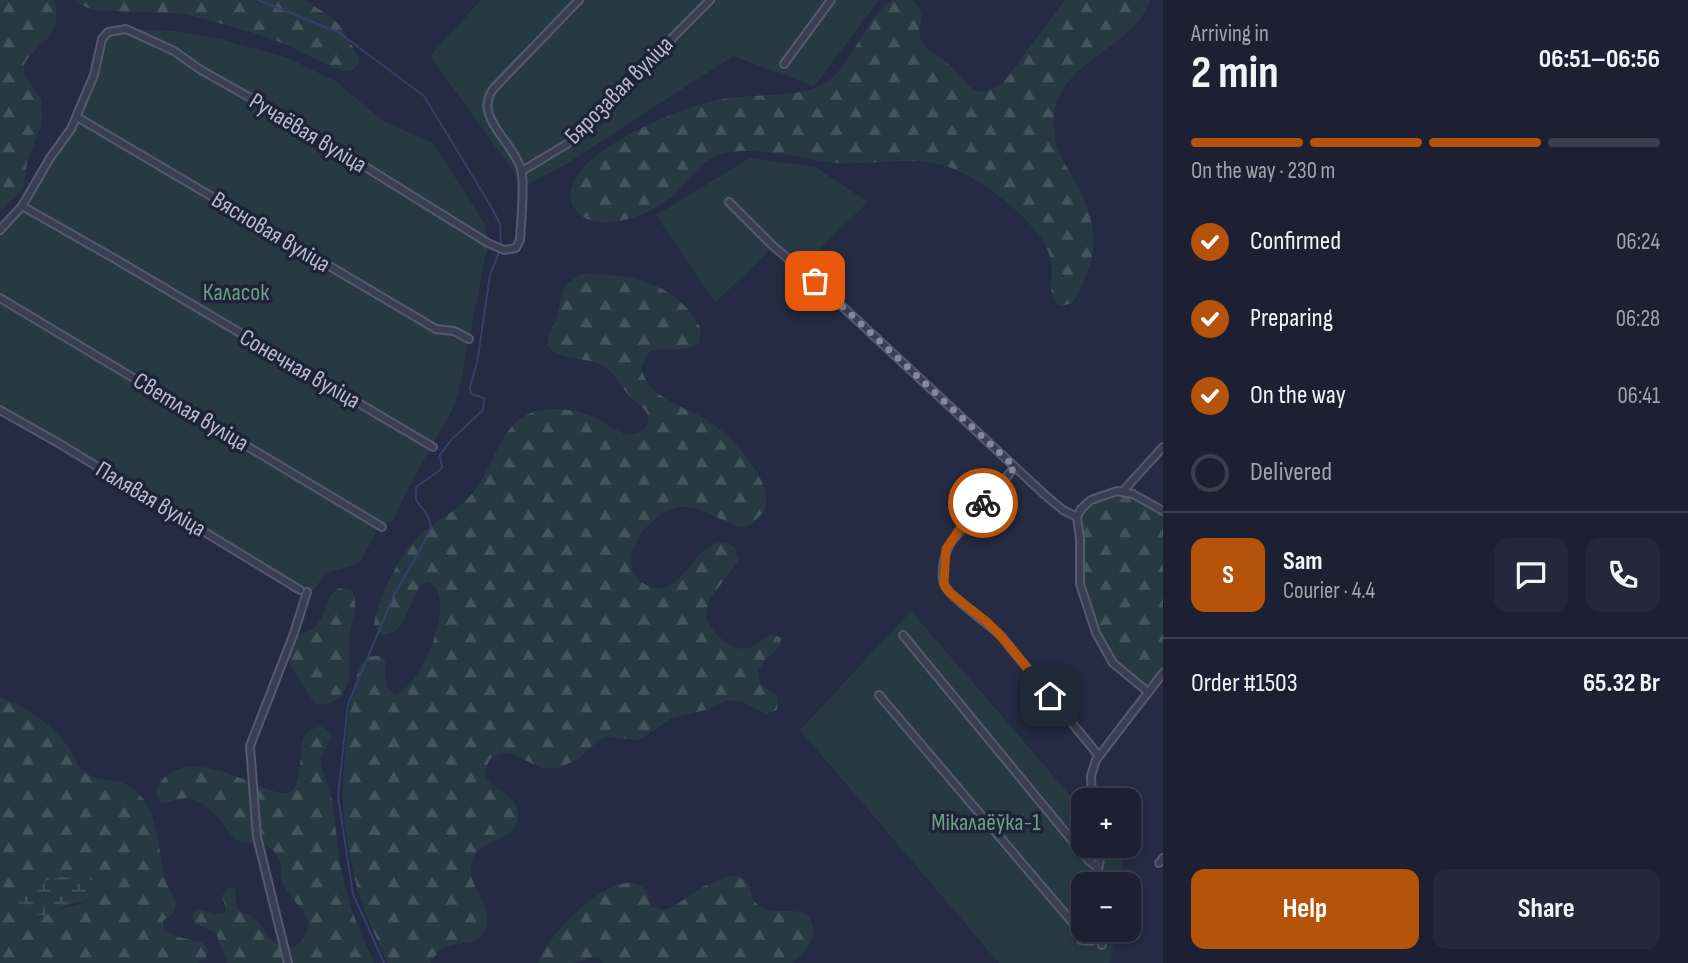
<!DOCTYPE html>
<meta charset="utf-8">
<style>
:root{--surface:#1c2032;--page:#25283a;--text:#f1f3f6;--muted:#a0a3ac;--line:#3a3e4d;--accent:#b45309}
body{margin:0;font-family:"Sofia Sans Condensed",sans-serif;background:var(--page);color:var(--text);height:100vh;display:flex;flex-direction:column;font-size:26px;white-space:nowrap}
*{box-sizing:border-box;margin:0}
p{font-size:23px;color:var(--muted)}
.icon{flex:none;width:38px;height:38px;fill:none;stroke:currentColor;stroke-width:2;stroke-linecap:round;stroke-linejoin:round}
.map{position:relative;flex:1;overflow:hidden}
.side{display:flex;flex-direction:column;background:var(--surface);width:525px}
.side>*{flex:none}
.tools{position:absolute;left:1071px;top:788px;display:grid;gap:14px}
.tools a{display:grid;place-items:center;width:70px;height:70px;border-radius:14px;background:var(--surface);box-shadow:0 4px 10px #0003,0 0 0 2px var(--line);font-size:35px}
.pin{position:absolute;display:grid;place-items:center;width:60px;height:60px;color:#fff;margin:-30px;border-radius:14px;box-shadow:0 4px 10px #0006}
.courier{position:absolute;display:grid;place-items:center;width:70px;height:70px;margin:-35px;border:5px solid #b45309;border-radius:50%;background:#fff;color:#222;box-shadow:0 2px 9px #0007}
.summary em{font-style:normal;font-weight:700}
.summary div{display:flex;flex-direction:column-reverse}
.summary{display:flex;align-items:center;justify-content:space-between;height:119px;padding:0 28px}
h1{font-size:46px;font-weight:700;line-height:52px}
.bar{display:grid;grid-template-columns:repeat(4,1fr);gap:10px 7px;align-content:center;height:84px;padding:0 28px}
.bar i{height:9px;border-radius:5px;background:var(--line)}
.bar .selected{background:var(--accent)}
.bar p{grid-column:span 4}
.line{display:flex;align-items:center;gap:18px;padding:0 28px;border-top:2px solid var(--line)}
.line div{flex:1}
.round{display:grid;place-items:center;flex:none;width:74px;height:74px;border-radius:14px;background:var(--page)}
ol{padding:0 28px;list-style:none}
li{display:flex;align-items:center;gap:21px;height:77px}
li p{margin-inline-start:auto}
li .icon{padding:7px;border-radius:50%;background:var(--accent);color:#fff;stroke-width:4}
li:last-child{color:var(--muted)}
li i{width:38px;height:38px;border:4px solid var(--line);border-radius:50%}
.button{display:flex;gap:14px;margin-top:auto;padding:14px 28px}
.button a{flex:1;height:80px;border-radius:14px;background:var(--accent);color:#fff;font-size:28px;font-weight:700;line-height:80px;text-align:center}
.button a+a{background:var(--page);color:var(--text)}
main{display:flex;flex:1;min-height:0}
.map>svg:first-child{display:block}
</style>
<main>
<div class="map">
<svg width="1163" height="963" viewBox="0 0 1163 963">
<defs>
<pattern id="forest-firs" width="22" height="20" patternUnits="userSpaceOnUse" patternTransform="scale(1.75)"><rect width="22" height="20" fill="#273a44"/><path d="M5 1l3.5 6h-7zM16 11l3.5 6h-7z" fill="#44545e"/></pattern>
<pattern id="wetland-marsh" width="20" height="14" patternUnits="userSpaceOnUse" patternTransform="scale(1.75)"><rect width="20" height="14" fill="#273a44"/><path d="M1 5h8M5 5V1M11 12h8M15 12V8" fill="none" stroke="#44545e"/></pattern>
</defs>
<rect width="100%" height="100%" fill="#252b43"/>
<g fill="#273a44">
<path d="M 481,0 L 879,0 L 814,86 L 733,56 L 563,166 L 524,186 L 430,56 Z"/>
<path d="M 126,29 L 175,31 L 224,40 L 288,58 L 337,82 L 383,121 L 433,143 L 485,224 L 488,243 L 458,395 L 451,412 L 408,488 L 394,519 L 377,530 L 361,561 L 355,565 L 326,573 L 313,591 L 300,590 L 0,415 L 0,230 L 18,211 L 77,117 L 105,35 Z"/>
<path d="M 750,158 L 815,167 L 868,202 L 803,265 L 776,244 L 715,303 L 656,215 Z"/>
<path d="M 911,611 L 1083,810 L 1083,845 L 1113,845 L 1124,857 L 1120,884 L 1083,884 L 1083,929 L 1115,929 L 1111,961 L 1108,963 L 999,963 L 800,730 Z"/>
</g>
<g fill="url(#forest-firs)" fill-rule="evenodd">
<path d="M 0,0 L 54,0 C 64,35 40,39 24,64 L 24,74 L 41,99 L 42,124 L 27,161 L 24,185 L 18,195 L 0,211 Z"/>
<path d="M 75,0 L 304,0 L 333,18 L 343,30 L 359,58 L 358,64 L 353,70 L 345,71 L 334,68 L 285,44 L 251,32 L 186,14 L 93,10 L 79,4 Z"/>
<path d="M 892,0 L 913,0 C 930,17 914,23 921,40 C 925,50 938,55 946,62 C 967,81 975,108 1006,79 L 1065,0 L 1150,0 C 1134,52 1046,61 1054,132 C 1055,149 1064,162 1072,176 C 1095,218 1102,243 1081,287 C 1077,298 1072,306 1059,306 C 1046,292 1054,279 1051,261 C 1049,246 1037,232 1027,221 C 1008,201 980,180 954,169 C 917,154 876,165 838,163 C 802,160 746,141 712,158 C 697,166 690,179 678,191 C 660,209 627,224 601,222 C 587,221 573,214 571,198 C 566,152 681,108 717,100 C 749,93 793,99 822,85 C 853,68 863,19 892,0 Z"/>
<path d="M 581,274 C 630,274 677,282 701,329 L 699,343 C 683,355 666,345 648,352 L 641,368 C 650,401 686,405 711,423 C 730,436 744,452 756,471 C 764,485 769,495 764,512 L 750,525 L 743,527 C 722,524 703,505 681,507 C 649,509 605,569 651,587 C 686,600 699,522 735,548 L 739,560 L 709,600 L 706,618 C 713,633 730,653 749,648 C 759,645 764,636 773,634 L 781,638 C 782,655 749,663 760,682 C 764,688 773,692 778,697 L 777,710 L 766,714 L 743,702 L 727,700 L 709,709 L 672,718 L 639,740 L 608,737 L 600,739 L 578,759 L 559,768 L 542,768 L 509,753 L 499,754 L 491,758 C 469,791 521,787 518,817 C 516,844 478,836 471,863 C 466,886 495,907 486,929 C 477,948 459,940 444,948 C 438,951 434,957 430,963 L 388,963 C 376,937 363,911 356,883 C 350,860 345,832 343,808 C 342,783 348,675 365,660 C 369,656 374,656 380,656 L 385,661 L 386,686 L 396,695 C 421,686 460,598 429,582 L 422,584 C 409,600 405,638 381,634 L 374,625 C 378,597 401,551 423,532 C 440,518 459,510 473,493 C 493,469 499,425 531,413 C 551,405 579,410 598,419 C 607,424 616,432 626,434 C 636,436 650,430 648,418 C 648,409 637,404 632,399 C 620,386 616,372 600,364 C 583,357 557,360 547,345 L 549,333 L 555,323 L 565,285 Z"/>
<path d="M 1113,494 C 1131,495 1150,504 1163,516 L 1163,668 L 1146,688 L 1115,659 L 1101,636 L 1083,585 L 1084,544 L 1081,526 L 1082,515 L 1095,502 Z"/>
<path d="M 339,588 L 351,590 C 361,605 350,621 349,638 C 348,664 359,699 321,705 C 310,701 309,693 303,685 C 294,672 282,656 294,640 C 300,632 311,633 317,625 C 327,613 324,597 339,588 Z"/>
<path d="M 0,698 C 26,705 53,726 69,748 C 74,756 77,765 83,771 C 95,782 115,778 129,786 C 159,804 157,848 165,879 C 167,888 174,894 176,903 L 173,913 L 163,921 L 164,930 L 177,937 L 202,942 L 208,950 L 205,959 L 196,963 L 0,963 ZM 98,895 C 89,906 67,904 53,913 L 12,903 Z"/>
<path d="M 317,727 L 323,727 L 331,734 L 330,741 L 321,757 L 321,766 L 332,799 L 340,866 L 351,909 L 374,963 L 227,963 L 216,933 L 195,923 L 192,919 L 194,911 C 202,907 207,912 215,915 L 225,913 L 225,905 L 222,897 L 226,888 L 235,888 L 237,908 C 242,913 246,913 252,917 C 269,928 267,950 295,947 C 326,920 294,907 284,886 C 279,873 284,860 273,850 C 262,841 248,845 236,840 C 222,825 208,798 184,798 C 176,799 170,802 162,803 L 156,796 C 156,787 161,779 169,774 C 210,747 274,805 292,791 C 300,784 301,751 303,739 L 306,733 Z"/>
<path d="M 730,876 C 757,876 744,895 759,906 C 775,917 795,905 809,917 C 820,936 807,953 791,963 L 603,963 L 600,958 C 589,956 583,962 573,963 C 562,963 550,963 538,963 C 546,936 613,867 641,886 C 648,891 648,899 651,906 L 662,910 L 671,908 L 706,885 Z"/>
</g>
<path fill="url(#wetland-marsh)" d="M 73,874 C 86,874 95,876 99,890 L 94,900 L 67,905 L 48,915 L 26,915 L 14,908 L 12,897 L 18,887 Z"/>
<g fill="none" stroke-linecap="round" stroke-linejoin="round">
<g stroke="#353f6a" stroke-width="2">
<path d="M 258,0 L 338,32 L 424,96 L 492,208 L 500,224 L 501,245"/>
<path d="M 384,963 L 353,894 L 338,797 L 348,704 L 394,595 L 426,539 L 431,527 L 428,516 L 416,500 L 416,487 L 440,470 L 442,467 L 440,455 L 451,440 L 483,410 L 484,398 L 471,394 L 470,387 L 477,363 L 490,275 L 500,250"/>
</g>
<defs>
<g id="street">
<path d="M 784,64 L 831,0"/>
<path d="M 77,117 L 436,329 L 454,331 L 469,339"/>
<path d="M 522,171 L 567,144 L 710,0"/>
<path d="M 729,202 L 773,246 L 815,281 L 1045,495 L 1063,510 L 1077,517"/>
<path d="M 22,206 L 110,256 L 433,447"/>
<path d="M 0,230 L 22,206 L 50,158 L 71,129 L 94,75 L 102,39 L 108,32 L 126,29 L 174,51 L 201,70 L 293,122 L 488,243 L 504,250 L 516,248 L 520,240 C 521,222 525,185 521,169 C 514,142 470,115 495,87 L 579,0"/>
<path d="M 0,298 L 382,527"/>
<path d="M 0,410 L 60,444 L 300,590"/>
<path d="M 1015,467 L 951,542 C 945,552 940,572 944,584 C 948,596 989,624 1001,636 L 1099,756"/>
<path d="M 1123,491 L 1163,447"/>
<path d="M 903,635 L 1089,861 L 1097,867"/>
<path d="M 1148,692 L 1113,663 L 1096,633 L 1080,584 L 1080,539 L 1077,517 L 1081,509 L 1091,500 L 1117,491 L 1133,494 L 1163,511"/>
<path d="M 879,695 L 1072,922 L 1081,940 L 1091,941 L 1102,936"/>
<path d="M 1092,800 L 1091,776 L 1096,760 L 1163,673"/>
<path d="M 1159,863 L 1163,858"/>
<path d="M 1096,884 L 1102,845"/>
<path d="M 1101,929 L 1102,945"/>
<path d="M 288,963 L 257,837 L 250,746 L 294,633 L 307,592"/>
</g>
</defs>
<use href="#street" stroke="#54596d" stroke-width="10"/>
<use href="#street" stroke="#393e53" stroke-width="6"/>
</g>
<g fill="none" stroke-linecap="round" stroke-linejoin="round">
<path stroke="#83889d" stroke-width="7" stroke-dasharray="0 12.6" d="M 815,281 L 1015,467 L 983,503"/>
<path stroke="#b45309" stroke-width="9" d="M 983,503 L 959,530 L 946,549 L 944,584 L 949,592 L 987,622 L 1001,636 L 1050,696"/>
</g>
<g text-anchor="middle" dominant-baseline="central" stroke-width="7" stroke-linejoin="round" paint-order="stroke">
<g font-size="24" fill="#b6bacd" stroke="#1e2338">
<text transform="translate(619 90) rotate(-45)">Бярозавая вуліца</text>
<text transform="translate(308 133) rotate(31)">Ручаёвая вуліца</text>
<text transform="translate(271 232) rotate(31)">Вясновая вуліца</text>
<text transform="translate(300 369) rotate(30)">Сонечная вуліца</text>
<text transform="translate(191 412) rotate(31)">Светлая вуліца</text>
<text transform="translate(151 499) rotate(31)">Палявая вуліца</text>
</g>
<g font-size="24" fill="#6c9f84" stroke="#1e2338">
<text x="236" y="292">Каласок</text>
<text x="986" y="822">Мікалаёўка-1</text>
</g>
</g>
</svg>
<div class="tools">
<a>+</a>
<a>−</a>
</div>
<div class="pin" style="left:815px;top:281px;background:#ea580c"><svg class="icon" aria-label="bag" viewBox="0 0 24 24"><path d="M5 8h14l-1 12H6zM9 8a3 3 0 0 1 6 0"/></svg></div>
<div class="pin" style="left:1050px;top:696px;background:#1f2937"><svg class="icon" aria-label="home" viewBox="0 0 24 24"><path d="M3 11l9-7 9 7M6 9v11h12V9"/></svg></div>
<div class="courier" style="left:983px;top:503px"><svg class="icon" aria-label="bike" viewBox="0 0 24 24"><circle cx="6" cy="16" r="4"/><circle cx="18" cy="16" r="4"/><path d="M6 16l4-8h5l3 8M10 8l3 8H6M13 5h3"/></svg></div>
</div>
<section class="side">
<div class="summary"><div><h1>2 min</h1><p>Arriving in</p></div><em>06:51–06:56</em></div>
<div class="bar"><i class="selected"></i><i class="selected"></i><i class="selected"></i><i></i><p>On the way · 230 m</p></div>
<ol>
<li><svg class="icon" aria-label="check" viewBox="0 0 24 24"><path d="M5 12l5 5 9-10"/></svg>Confirmed<p>06:24</p></li>
<li><svg class="icon" aria-label="check" viewBox="0 0 24 24"><path d="M5 12l5 5 9-10"/></svg>Preparing<p>06:28</p></li>
<li><svg class="icon" aria-label="check" viewBox="0 0 24 24"><path d="M5 12l5 5 9-10"/></svg>On the way<p>06:41</p></li>
<li><i></i>Delivered</li>
</ol>
<div class="line" style="height:126px"><b class="round" style="background:var(--accent);color:#fff">S</b><div><b>Sam</b><p>Courier · 4.4</p></div><a class="round"><svg class="icon" aria-label="chat" viewBox="0 0 24 24"><path d="M4 5h16v11H9l-5 4z"/></svg></a><a class="round"><svg class="icon" aria-label="phone" viewBox="0 0 24 24"><path d="M5 4h4l2 5-3 2q2 4 5 5l2-3 5 2v4C11 20 4 13 5 4z"/></svg></a></div>
<div class="line" style="height:91px"><div>Order #1503</div><b>65.32 Br</b></div>
<div class="button"><a>Help</a><a>Share</a></div>
</section>
</main>
